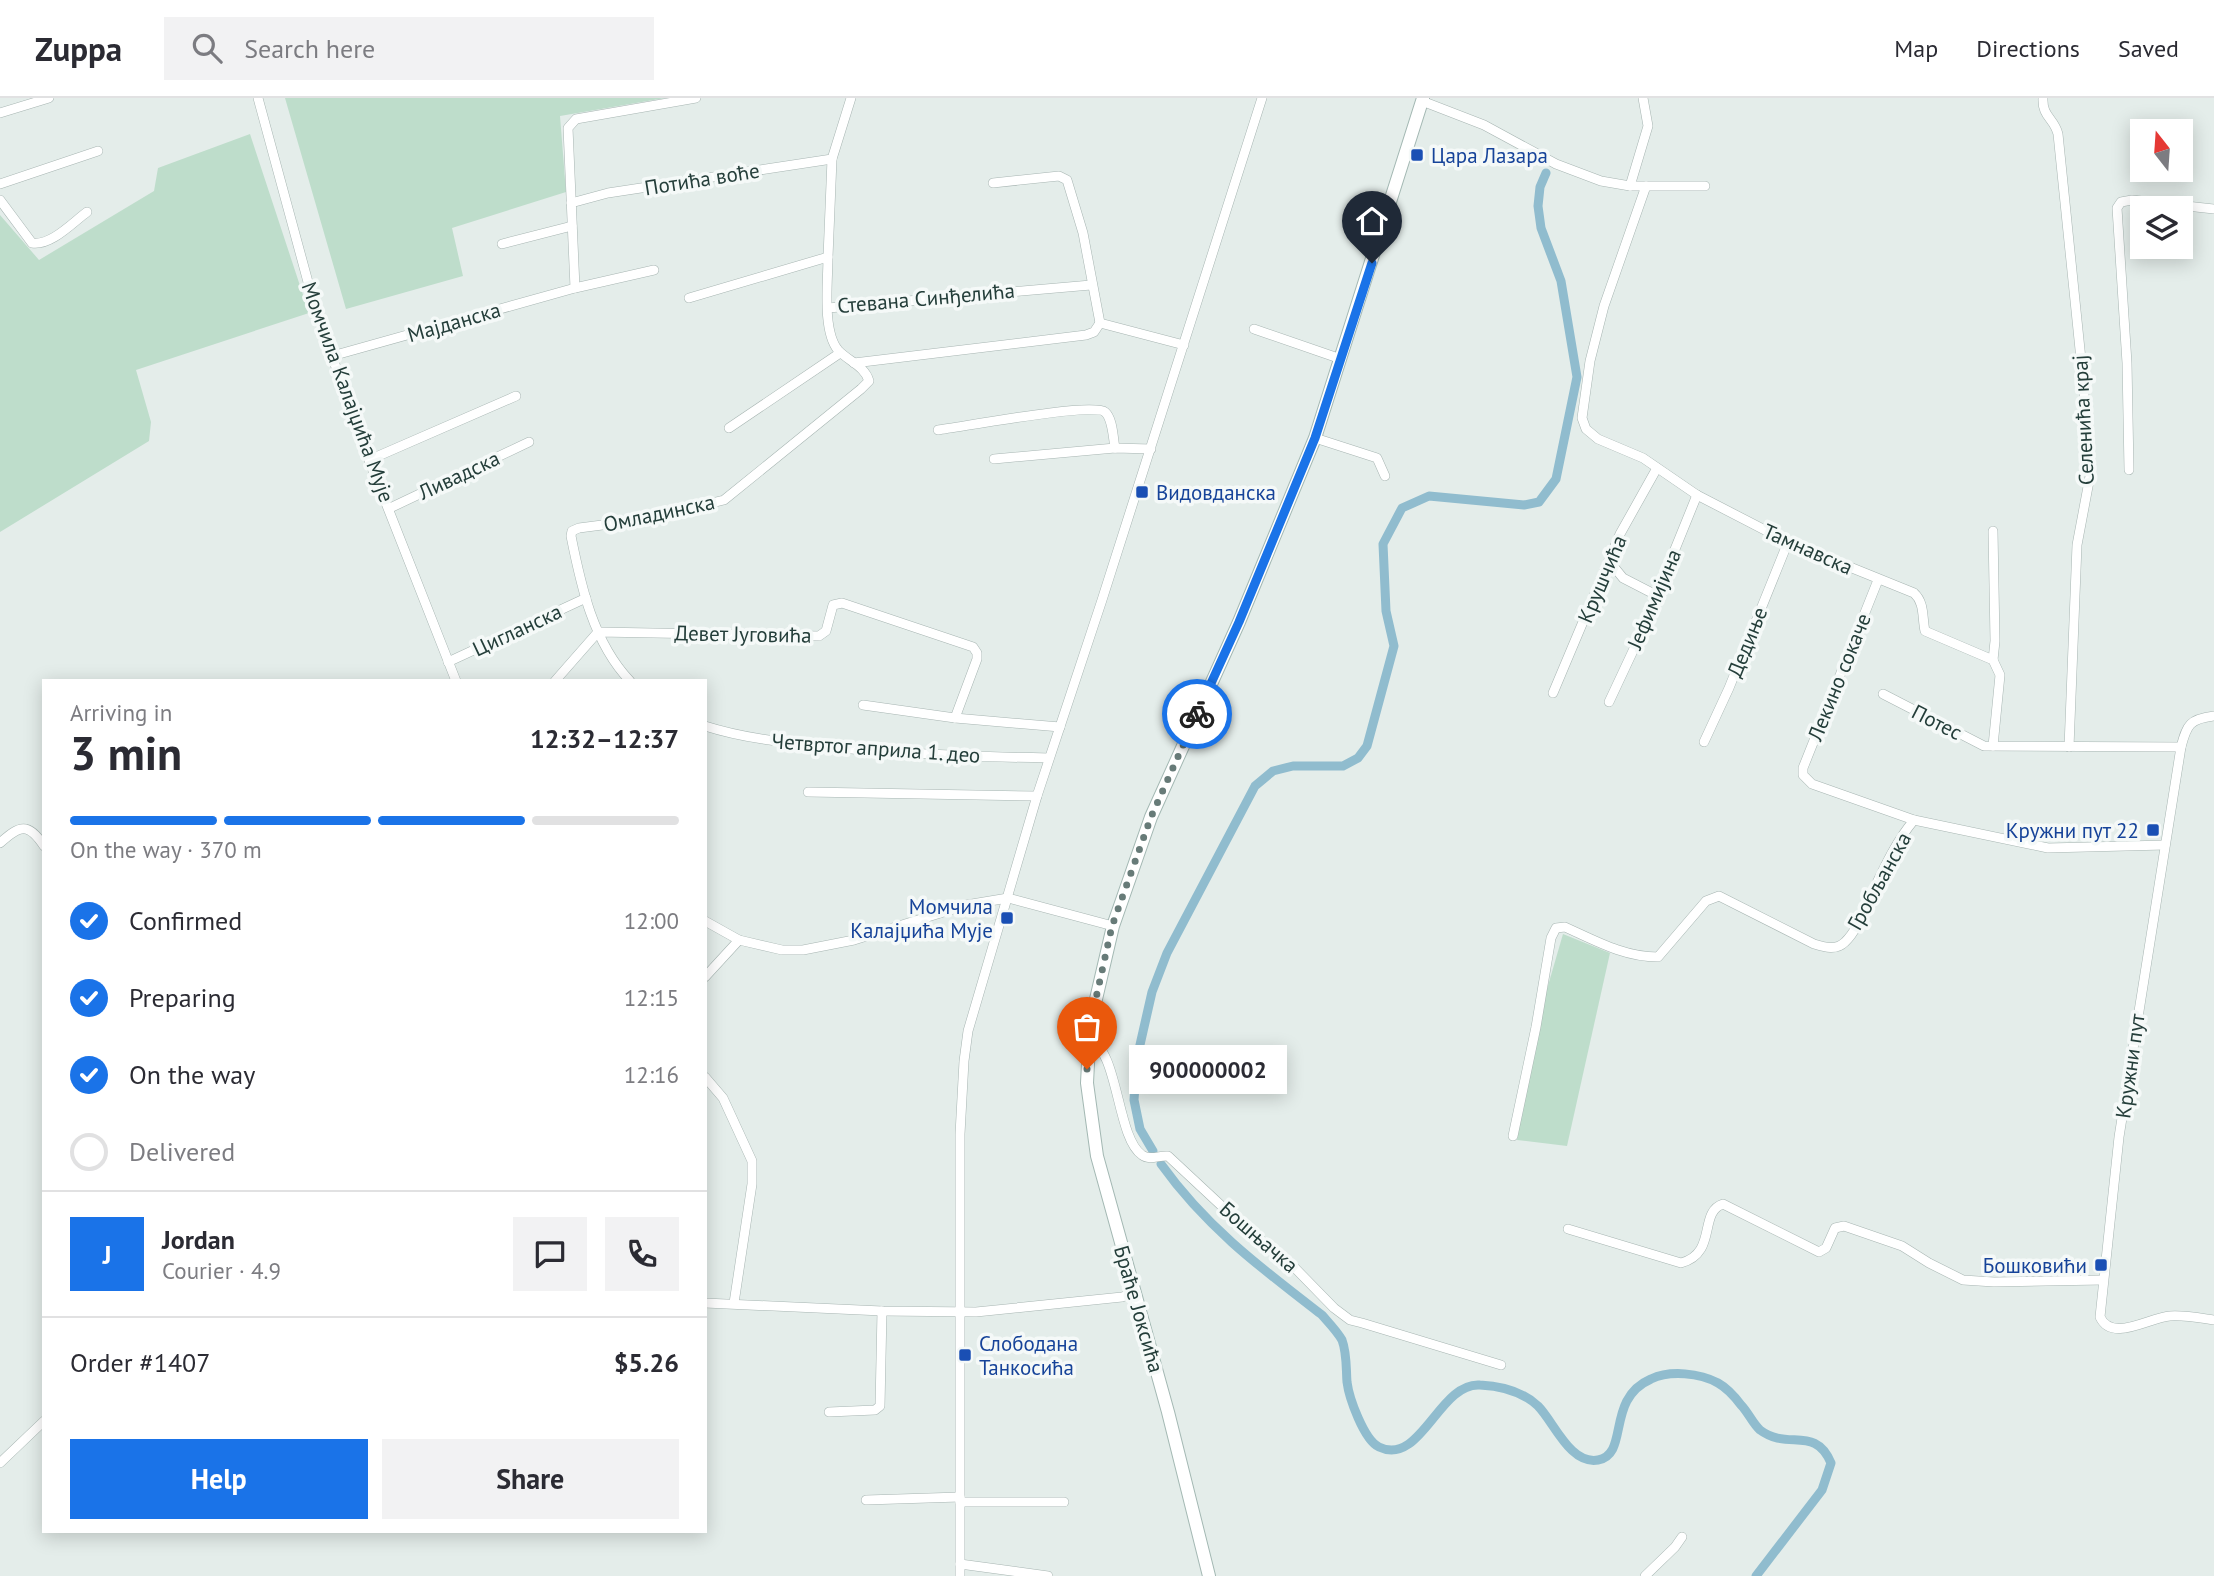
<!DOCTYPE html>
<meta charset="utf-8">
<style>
:root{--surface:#fff;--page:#f2f2f3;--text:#2b2b33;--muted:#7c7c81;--line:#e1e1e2;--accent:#1a73e8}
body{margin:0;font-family:"PT Sans",sans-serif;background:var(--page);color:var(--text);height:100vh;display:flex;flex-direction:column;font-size:26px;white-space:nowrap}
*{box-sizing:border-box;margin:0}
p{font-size:23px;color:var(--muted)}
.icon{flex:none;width:38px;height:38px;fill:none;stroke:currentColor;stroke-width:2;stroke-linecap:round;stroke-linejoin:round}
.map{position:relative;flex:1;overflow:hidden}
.side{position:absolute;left:42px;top:581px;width:665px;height:854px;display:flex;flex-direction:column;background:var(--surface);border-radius:0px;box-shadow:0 4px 18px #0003}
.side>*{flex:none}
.needle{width:46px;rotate:343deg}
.controls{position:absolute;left:2130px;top:21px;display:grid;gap:14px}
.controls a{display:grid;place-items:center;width:63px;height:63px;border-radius:0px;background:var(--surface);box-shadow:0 4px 18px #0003;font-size:35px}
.pin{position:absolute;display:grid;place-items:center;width:60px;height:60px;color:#fff;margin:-72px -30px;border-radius:50% 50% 50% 0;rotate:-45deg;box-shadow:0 0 7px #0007}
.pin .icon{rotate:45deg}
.courier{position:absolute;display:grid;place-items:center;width:70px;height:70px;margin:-35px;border:5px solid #1a73e8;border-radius:50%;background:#fff;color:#222;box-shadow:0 2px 9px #0007}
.bubble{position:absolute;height:49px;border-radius:0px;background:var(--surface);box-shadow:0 4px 18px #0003;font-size:23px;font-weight:700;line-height:49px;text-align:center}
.overview em{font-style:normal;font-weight:700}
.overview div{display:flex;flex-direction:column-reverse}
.overview{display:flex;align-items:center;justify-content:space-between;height:119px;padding:0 28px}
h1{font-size:46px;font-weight:700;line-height:52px}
.bar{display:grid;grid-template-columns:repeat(4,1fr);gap:10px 7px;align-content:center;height:84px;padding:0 28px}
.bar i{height:9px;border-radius:5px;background:var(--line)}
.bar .current{background:var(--accent)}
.bar p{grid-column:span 4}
.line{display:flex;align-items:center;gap:18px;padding:0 28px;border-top:2px solid var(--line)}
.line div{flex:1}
.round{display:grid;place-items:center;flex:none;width:74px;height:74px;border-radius:0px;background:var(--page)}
ol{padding:0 28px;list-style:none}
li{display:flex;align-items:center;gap:21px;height:77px}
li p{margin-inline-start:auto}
li .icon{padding:7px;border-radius:50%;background:var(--accent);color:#fff;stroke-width:4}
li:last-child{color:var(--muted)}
li i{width:38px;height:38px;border:4px solid var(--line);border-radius:50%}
.action{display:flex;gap:14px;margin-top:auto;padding:14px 28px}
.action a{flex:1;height:80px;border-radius:0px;background:var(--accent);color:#fff;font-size:28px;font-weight:700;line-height:80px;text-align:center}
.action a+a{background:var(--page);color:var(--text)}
header{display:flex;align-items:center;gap:42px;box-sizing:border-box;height:98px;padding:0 35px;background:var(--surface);border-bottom:2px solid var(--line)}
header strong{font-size:33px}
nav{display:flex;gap:38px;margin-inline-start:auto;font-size:24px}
.search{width:490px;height:63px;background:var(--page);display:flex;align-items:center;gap:18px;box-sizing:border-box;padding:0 24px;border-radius:0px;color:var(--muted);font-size:26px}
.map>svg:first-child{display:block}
</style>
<header>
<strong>Zuppa</strong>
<div class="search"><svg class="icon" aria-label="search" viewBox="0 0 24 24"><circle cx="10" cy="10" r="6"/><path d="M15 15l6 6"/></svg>Search here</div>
<nav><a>Map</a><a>Directions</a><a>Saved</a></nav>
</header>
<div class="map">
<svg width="2214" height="1478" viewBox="0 0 2214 1478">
<rect width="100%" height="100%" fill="#e4edea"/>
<g fill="#beddcb">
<path d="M 285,0 L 665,0 L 560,18 L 566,94 L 452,130 L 463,178 L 346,211 Z"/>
<path d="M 250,36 L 309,215 L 136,272 L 151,324 L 149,343 L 0,434 L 0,117 L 39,162 L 154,93 L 158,70 Z"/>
<path d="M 1563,836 L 1610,855 L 1567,1048 L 1517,1042 L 1536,929 Z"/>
</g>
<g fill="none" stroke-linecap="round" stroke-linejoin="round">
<g stroke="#90bcce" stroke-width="9">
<path d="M 1153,1053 L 1140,1031 L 1134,1002 L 1137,960 L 1152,894 L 1167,855 L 1255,688 L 1273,673 L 1293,668 L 1343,668 L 1358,660 L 1367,648 L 1394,548 L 1386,513 L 1383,446 L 1402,410 L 1429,398 L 1524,407 L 1539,404 L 1556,381 L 1577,279 L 1561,183 L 1541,130 L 1538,108 L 1540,89 L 1546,75"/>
<path d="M 1161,1066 C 1206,1129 1261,1170 1322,1217 C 1329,1225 1337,1233 1342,1242 C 1347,1255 1346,1271 1347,1284 C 1349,1300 1364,1342 1379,1349 C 1421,1369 1439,1284 1480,1287 C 1501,1288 1522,1293 1538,1308 C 1554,1324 1570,1367 1598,1362 C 1630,1356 1605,1301 1651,1281 C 1670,1272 1700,1275 1718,1285 C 1727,1290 1735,1299 1741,1307 C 1748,1314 1753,1326 1760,1332 C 1788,1353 1815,1327 1831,1365 L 1822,1392 L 1756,1478"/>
</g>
<defs>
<g id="street">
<path d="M 258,0 L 308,184 L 332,258 L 369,362 L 456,583"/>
<path d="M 2043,0 C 2042,19 2054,20 2058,36 L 2083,281 L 2090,378 L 2077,447 L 2069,649"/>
<path d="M 1422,3 L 1484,27 L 1556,66 L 1601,83 L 1630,88 L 1705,88"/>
<path d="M 0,15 L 49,0"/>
<path d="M 993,85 L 1059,78 L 1067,82 L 1083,135 L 1100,225"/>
<path d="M 0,86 L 98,53"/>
<path d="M 1630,88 L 1648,28 L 1643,0"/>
<path d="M 1646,88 L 1604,208 L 1590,263 L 1582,320 L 1586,331 L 1598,341 L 1643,360 L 1697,397 L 1788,444 L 1914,495 C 1925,505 1922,520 1925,533 L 1993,562 L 2000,577 L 1993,648"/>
<path d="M 0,102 L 32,145 C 51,148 72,125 87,114"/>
<path d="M 571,105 L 608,95 L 832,61"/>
<path d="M 502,146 L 572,128"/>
<path d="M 828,159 L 832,61 L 851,0"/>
<path d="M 575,190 L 654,172"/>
<path d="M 828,210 L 1091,187"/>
<path d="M 1100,225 L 1184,247"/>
<path d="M 1254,231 L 1341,261"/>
<path d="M 332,258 L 575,190 L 568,30 L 576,21 L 696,0"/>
<path d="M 854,265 L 1086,237 L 1094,234 L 1100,225"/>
<path d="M 729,330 L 840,255"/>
<path d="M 938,332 C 962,329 1093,304 1105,314 C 1113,321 1113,340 1115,350"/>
<path d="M 1315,340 L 1377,360 L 1385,378"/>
<path d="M 994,361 L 1115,350 L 1151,351"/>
<path d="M 369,362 L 516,298"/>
<path d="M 2129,372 L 2127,265 L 2117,110 L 2121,104 L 2132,102 L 2214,111"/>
<path d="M 390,410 L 529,344"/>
<path d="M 1609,463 L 1623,480 L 1656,497"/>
<path d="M 1878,482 L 1803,670 L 1803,677 L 1812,686 L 1914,722 L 2048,750 L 2165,747"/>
<path d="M 1993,562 L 1995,543 L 1993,433"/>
<path d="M 448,564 L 586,500"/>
<path d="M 555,583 L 598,534 L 819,538 L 826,533 L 833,507 L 842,505 L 973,549 L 977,555 L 977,561 L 955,620"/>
<path d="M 630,583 C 593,544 581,488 571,438 L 572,433 L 579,430 L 641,422 L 724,402 L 861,291 L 869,283 C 865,268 848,263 838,252 C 822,233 828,183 828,159 L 689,200"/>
<path d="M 1553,595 L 1620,436 L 1657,370"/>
<path d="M 1883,596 L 1984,648 L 2181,649"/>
<path d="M 1609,604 L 1639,540 L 1697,397"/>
<path d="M 863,607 L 955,620 L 1060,629"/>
<path d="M 2214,618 C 2190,621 2187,626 2181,649 L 2119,1039 L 2100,1219 C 2112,1245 2150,1219 2170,1218 C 2185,1217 2200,1220 2214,1222"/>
<path d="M 705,628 C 749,642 793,645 838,650 C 909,656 979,659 1049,660"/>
<path d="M 1704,644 L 1729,590 L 1788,444"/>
<path d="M 808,694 L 1037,698"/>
<path d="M 0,745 C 20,727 28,724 44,748"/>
<path d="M 705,823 L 739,842 L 782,852 L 803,852 L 854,842 L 966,807 L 1008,800 L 1113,828"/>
<path d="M 705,879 L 739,842"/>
<path d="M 1088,941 C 1119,950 1116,1039 1142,1057 C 1150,1063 1159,1057 1168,1058 L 1241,1126 L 1293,1168 L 1334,1210 L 1350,1222 L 1362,1225 L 1501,1267"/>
<path d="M 705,979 L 723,1000 L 752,1063 L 752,1086 L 734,1205"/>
<path d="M 1513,1038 L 1536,929 L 1551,840 L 1556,830 L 1565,829 C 1596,843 1624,859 1658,859 L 1706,803 L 1719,798 L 1814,846 C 1824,849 1836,853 1845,844 C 1857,833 1864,812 1871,797 C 1884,770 1895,745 1914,722"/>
<path d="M 1568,1131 L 1681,1165 C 1718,1155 1698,1114 1723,1106 L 1819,1154 L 1826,1150 L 1835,1130 L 1844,1128 L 1902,1148 L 1929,1165 L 1963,1182 L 1994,1184 L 2103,1182"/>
<path d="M 705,1205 L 882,1213 L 976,1214 L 1122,1199 L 1134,1195"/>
<path d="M 829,1314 L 875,1312 L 880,1308 L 882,1213"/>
<path d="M 0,1365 L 44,1323"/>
<path d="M 866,1402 L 960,1399"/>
<path d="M 960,1404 L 1064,1404"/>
<path d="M 960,1466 L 1048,1478"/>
<path d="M 960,1478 L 960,1036 L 964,963 L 968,933 L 1037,698 L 1102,502 L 1262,0"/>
<path d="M 1645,1478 L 1675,1449 L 1682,1439"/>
</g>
<path id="secondary" d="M 1209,1478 L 1168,1314 L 1097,1058 L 1087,985 L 1090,927 L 1113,828 L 1151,719 L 1239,524 L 1315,340 L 1423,0"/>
</defs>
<use href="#street" stroke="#a7b5b2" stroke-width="10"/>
<use href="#secondary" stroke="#a3b8b3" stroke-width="14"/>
<use href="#street" stroke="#fff" stroke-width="9"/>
<use href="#secondary" stroke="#fff" stroke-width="12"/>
</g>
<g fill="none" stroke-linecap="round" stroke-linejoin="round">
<path stroke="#677b78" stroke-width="7" stroke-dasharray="0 12.6" d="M 1087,971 L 1090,927 L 1112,828 L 1151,719 L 1197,616"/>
<path stroke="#1a73e8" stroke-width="9" d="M 1197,616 L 1239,524 L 1315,340 L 1372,165"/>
</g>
<g fill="#1a4fb4" stroke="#f5f9f8" stroke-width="2.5">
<rect x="1410" y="50" width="14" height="14" rx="3.5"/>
<rect x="1135" y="387" width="14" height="14" rx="3.5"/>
<rect x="2146" y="725" width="14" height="14" rx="3.5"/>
<rect x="1000" y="813" width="14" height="14" rx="3.5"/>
<rect x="2094" y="1160" width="14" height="14" rx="3.5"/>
<rect x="958" y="1250" width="14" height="14" rx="3.5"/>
</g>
<g text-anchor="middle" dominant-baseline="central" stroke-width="7" stroke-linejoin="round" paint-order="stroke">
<g font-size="21" fill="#164399" stroke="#f5f9f8" text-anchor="start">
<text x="1431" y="57">Цара Лазара</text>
<text x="1156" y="394">Видовданска</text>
<text x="2139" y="732" text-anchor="end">Кружни пут 22</text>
<text x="993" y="808" text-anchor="end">Момчила<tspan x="993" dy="24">Калајџића Мује</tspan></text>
<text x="2087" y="1167" text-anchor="end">Бошковићи</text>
<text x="979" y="1245">Слободана<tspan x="979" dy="24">Танкосића</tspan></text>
</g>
<g font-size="21" fill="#243e3a" stroke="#f5f9f8">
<text transform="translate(702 81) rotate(-9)">Потића воће</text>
<text transform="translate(926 200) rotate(-5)">Стевана Синђелића</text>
<text transform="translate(454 224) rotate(-16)">Мајданска</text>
<text transform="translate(348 294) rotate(70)">Момчила Калајџића Мује</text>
<text transform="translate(2083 322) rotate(-93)">Селенића крај</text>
<text transform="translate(459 377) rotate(-25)">Ливадска</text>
<text transform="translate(659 415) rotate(-12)">Омладинска</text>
<text transform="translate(1808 451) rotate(24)">Тамнавска</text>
<text transform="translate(1602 481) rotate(-67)">Крушчића</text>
<text transform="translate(1654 501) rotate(-67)">Јефимијина</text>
<text transform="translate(517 532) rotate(-25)">Цигланска</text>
<text transform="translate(743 536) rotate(1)">Девет Југовића</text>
<text transform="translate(1747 544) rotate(-68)">Дедиње</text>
<text transform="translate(1839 579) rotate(-68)">Лекино сокаче</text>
<text transform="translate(1937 624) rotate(27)">Потес</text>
<text transform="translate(876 650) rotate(4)">Четвртог априла 1. део</text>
<text transform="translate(1879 783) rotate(-61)">Гробљанска</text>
<text transform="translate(2130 968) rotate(-82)">Кружни пут</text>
<text transform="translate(1259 1139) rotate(41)">Бошњачка</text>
<text transform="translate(1139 1211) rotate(74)">Браће Јоксића</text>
</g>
</g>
</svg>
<div class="controls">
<a><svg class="needle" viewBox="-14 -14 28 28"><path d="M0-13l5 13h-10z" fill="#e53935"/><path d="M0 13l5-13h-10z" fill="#7c7c81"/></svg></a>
<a><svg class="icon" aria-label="layers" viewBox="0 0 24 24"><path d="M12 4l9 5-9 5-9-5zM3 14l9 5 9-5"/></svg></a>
</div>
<div class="pin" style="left:1087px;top:971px;background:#ea580c"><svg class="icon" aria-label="bag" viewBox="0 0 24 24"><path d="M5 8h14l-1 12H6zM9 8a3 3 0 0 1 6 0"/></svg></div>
<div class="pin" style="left:1372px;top:165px;background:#1f2937"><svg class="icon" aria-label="home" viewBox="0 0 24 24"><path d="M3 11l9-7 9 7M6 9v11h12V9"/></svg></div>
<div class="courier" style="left:1197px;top:616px"><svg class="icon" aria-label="bike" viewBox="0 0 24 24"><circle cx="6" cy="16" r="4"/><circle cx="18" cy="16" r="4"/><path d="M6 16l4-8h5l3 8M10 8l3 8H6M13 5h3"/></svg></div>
<div class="bubble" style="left:1129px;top:947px;width:158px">900000002</div>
<section class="side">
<div class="overview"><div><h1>3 min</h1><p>Arriving in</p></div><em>12:32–12:37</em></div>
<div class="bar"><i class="current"></i><i class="current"></i><i class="current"></i><i></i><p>On the way · 370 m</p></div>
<ol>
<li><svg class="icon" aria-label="check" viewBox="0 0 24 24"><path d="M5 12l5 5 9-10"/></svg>Confirmed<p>12:00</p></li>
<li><svg class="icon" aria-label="check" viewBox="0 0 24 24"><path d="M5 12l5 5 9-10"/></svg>Preparing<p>12:15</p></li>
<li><svg class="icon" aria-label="check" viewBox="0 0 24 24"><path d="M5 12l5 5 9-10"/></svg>On the way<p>12:16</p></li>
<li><i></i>Delivered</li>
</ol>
<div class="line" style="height:126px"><b class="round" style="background:var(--accent);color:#fff">J</b><div><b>Jordan</b><p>Courier · 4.9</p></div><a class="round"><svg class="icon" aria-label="chat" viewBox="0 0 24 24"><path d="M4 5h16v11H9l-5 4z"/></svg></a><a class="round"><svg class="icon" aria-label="phone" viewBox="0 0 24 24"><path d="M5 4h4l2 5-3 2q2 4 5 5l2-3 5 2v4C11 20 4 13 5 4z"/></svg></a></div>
<div class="line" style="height:91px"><div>Order #1407</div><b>$5.26</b></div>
<div class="action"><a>Help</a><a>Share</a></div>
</section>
</div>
